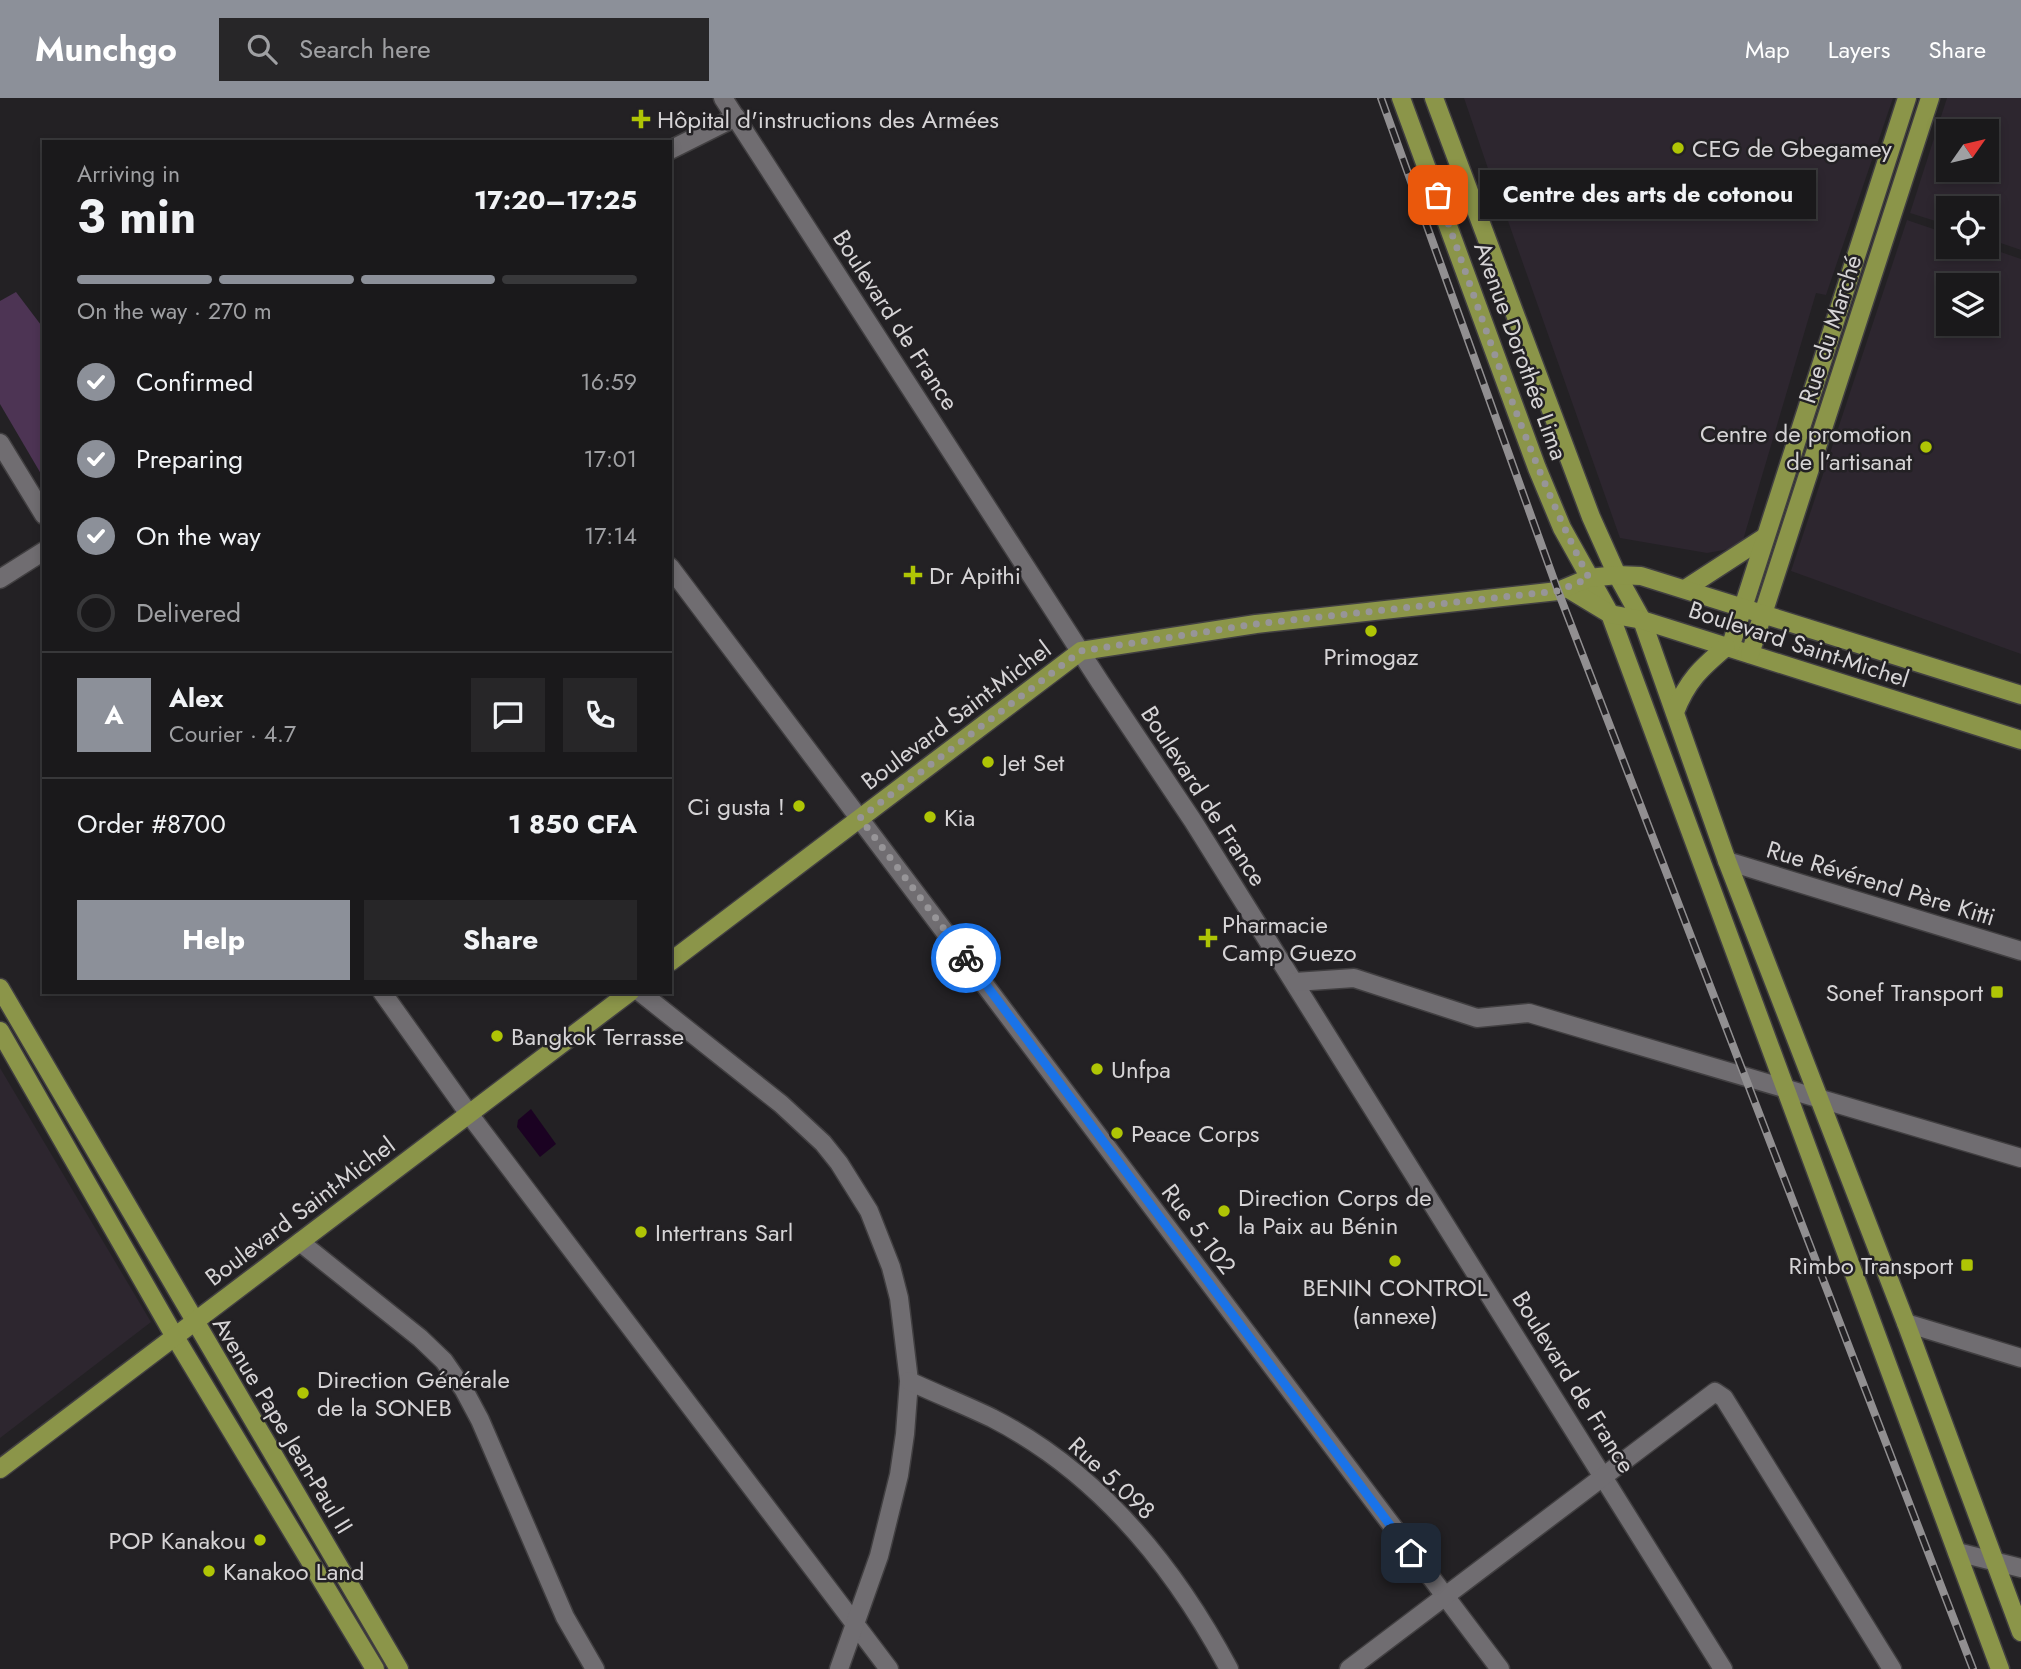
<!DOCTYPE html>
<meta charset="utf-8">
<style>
:root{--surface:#1a191b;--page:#272628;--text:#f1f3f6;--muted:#9fa0a3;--line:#38383a;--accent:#8c9099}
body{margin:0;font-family:Jost,sans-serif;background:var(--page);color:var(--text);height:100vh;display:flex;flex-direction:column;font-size:26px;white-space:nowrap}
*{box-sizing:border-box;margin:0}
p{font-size:23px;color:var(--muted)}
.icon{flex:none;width:38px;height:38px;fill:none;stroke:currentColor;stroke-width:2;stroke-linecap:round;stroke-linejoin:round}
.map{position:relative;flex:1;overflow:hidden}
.drawer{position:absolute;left:42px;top:42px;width:630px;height:854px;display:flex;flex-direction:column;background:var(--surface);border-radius:0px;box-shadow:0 4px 10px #0003,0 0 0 2px var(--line)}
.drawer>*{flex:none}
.needle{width:46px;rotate:56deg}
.controls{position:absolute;left:1936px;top:21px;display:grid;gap:14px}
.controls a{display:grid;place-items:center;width:63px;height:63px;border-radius:0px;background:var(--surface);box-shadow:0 4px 10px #0003,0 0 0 2px var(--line);font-size:35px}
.pin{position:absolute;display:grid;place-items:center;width:60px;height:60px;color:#fff;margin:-30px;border-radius:14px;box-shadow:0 4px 10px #0006}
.courier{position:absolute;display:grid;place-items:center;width:70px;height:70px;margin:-35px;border:5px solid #1a73e8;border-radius:50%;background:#fff;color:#222;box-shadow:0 2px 9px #0007}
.bubble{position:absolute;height:49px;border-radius:0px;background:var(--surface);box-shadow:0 4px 10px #0003,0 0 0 2px var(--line);font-size:23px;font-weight:700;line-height:49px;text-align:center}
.head em{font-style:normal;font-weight:700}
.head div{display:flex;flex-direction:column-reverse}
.head{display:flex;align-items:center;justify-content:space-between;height:119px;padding:0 35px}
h1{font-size:46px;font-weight:700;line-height:52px}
.bar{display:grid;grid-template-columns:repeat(4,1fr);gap:10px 7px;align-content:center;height:84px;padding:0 35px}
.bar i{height:9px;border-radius:5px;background:var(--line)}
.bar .current{background:var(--accent)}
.bar p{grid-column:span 4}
.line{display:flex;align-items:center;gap:18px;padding:0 35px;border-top:2px solid var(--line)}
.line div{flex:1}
.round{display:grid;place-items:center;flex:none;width:74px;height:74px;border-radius:0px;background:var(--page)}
ol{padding:0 35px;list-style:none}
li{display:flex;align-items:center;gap:21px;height:77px}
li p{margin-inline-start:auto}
li .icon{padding:7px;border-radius:50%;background:var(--accent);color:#fff;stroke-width:4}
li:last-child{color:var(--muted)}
li i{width:38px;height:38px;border:4px solid var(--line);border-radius:50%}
.cta{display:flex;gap:14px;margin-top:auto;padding:14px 35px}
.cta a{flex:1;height:80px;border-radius:0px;background:var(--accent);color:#fff;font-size:28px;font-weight:700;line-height:80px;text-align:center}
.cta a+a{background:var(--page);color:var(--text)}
header{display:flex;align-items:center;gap:42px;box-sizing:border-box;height:98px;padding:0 35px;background:var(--accent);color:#fff}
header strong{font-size:33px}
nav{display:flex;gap:38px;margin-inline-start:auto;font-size:24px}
.search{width:490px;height:63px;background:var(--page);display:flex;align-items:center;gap:18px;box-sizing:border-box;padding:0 24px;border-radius:0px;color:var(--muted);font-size:26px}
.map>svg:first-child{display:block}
</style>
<header>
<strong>Munchgo</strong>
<div class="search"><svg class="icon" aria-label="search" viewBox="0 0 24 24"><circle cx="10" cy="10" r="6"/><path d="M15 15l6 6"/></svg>Search here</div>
<nav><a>Map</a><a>Layers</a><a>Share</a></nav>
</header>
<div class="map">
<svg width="2021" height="1571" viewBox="0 0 2021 1571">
<rect width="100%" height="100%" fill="#232124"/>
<g fill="#2d262f" fill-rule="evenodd">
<path d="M 1464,0 L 1893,0 L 1826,197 L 1816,195 L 1741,449 L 1707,455 L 1620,440 L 1508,123 L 1513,105 L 1498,100 Z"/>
<path d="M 1947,0 L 2021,0 L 2021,152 L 1986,140 L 1986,110 L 1948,110 L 1948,127 L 1910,115 ZM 1986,33 L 1986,72 L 1948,72 L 1948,33 Z"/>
<path d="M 1907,122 L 1948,136 L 1948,149 L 1986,149 L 2021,161 L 2021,556 L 1791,473 ZM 1986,187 L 1986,226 L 1948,226 L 1948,187 Z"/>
<path d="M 0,970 L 151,1224 L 0,1340 Z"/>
</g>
<path fill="#4d3454" d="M 16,194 L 44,231 L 44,381 L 0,306 L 0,203 Z"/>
<path fill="#1b0222" d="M 531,1011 L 556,1046 L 540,1059 L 517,1029 L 518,1022 Z"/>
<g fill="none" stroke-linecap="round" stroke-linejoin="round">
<defs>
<g id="minor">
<path d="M 723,0 L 1100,584 L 1193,723 L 1723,1571"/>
<path d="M 670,52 L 736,19"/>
<path d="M 0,345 L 44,417"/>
<path d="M 670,469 L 1500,1571"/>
<path d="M 0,481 L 44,453"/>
<path d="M 1727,763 L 2021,853"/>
<path d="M 1295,884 L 1354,880 L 1477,920 L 1529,915 L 2021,1060"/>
<path d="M 382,894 L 469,1016 L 889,1571"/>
<path d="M 640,894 L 781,1006 L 823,1045 L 839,1065 L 869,1113 L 891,1169 L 899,1200 L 909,1283 L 905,1336 L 899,1377 L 879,1458 L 839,1571"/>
<path d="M 300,1144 L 420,1240 L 444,1263 L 464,1292 L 480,1322 L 565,1519 L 595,1571"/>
<path d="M 1906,1225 L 2021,1260"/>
<path d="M 909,1283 C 937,1296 965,1307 992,1320 C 1098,1374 1174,1468 1229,1571"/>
<path d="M 1957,1454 L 2021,1470"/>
<path d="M 1349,1571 L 1715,1294 L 1724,1300 L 1892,1571"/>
</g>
<g id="major">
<path d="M 1401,0 L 1537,370 L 1562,430 L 1610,516 L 2000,1571"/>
<path d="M 1434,0 L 1591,419 L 1617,477 L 1642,522 L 1727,763 L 1906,1225 L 2021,1534"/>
<path d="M 1567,490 L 1610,516 L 1642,522 L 2021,642"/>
<path d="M 1685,491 L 1765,439"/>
<path d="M 1730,550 L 1907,0"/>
<path d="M 1750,556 L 1930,0"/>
<path d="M 1675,614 C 1687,583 1701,570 1726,549"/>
<path d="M 670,864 L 1081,553 L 1256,526 L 1558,493 L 1589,480 L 1617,477 L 1641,478 L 2021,597"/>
<path d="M 0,890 L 399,1571"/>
<path d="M 0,933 L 175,1239 L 375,1571"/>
<path d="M 0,1371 L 630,894"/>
</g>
</defs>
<use href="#minor" stroke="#413f41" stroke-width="21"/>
<use href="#major" stroke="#413f41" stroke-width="21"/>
<use href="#minor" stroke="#706d71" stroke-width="18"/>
<use href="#major" stroke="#8b9549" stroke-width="18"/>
<defs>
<path id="rail" d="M 1381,0 L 1558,493 L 1973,1571"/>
</defs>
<use href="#rail" stroke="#918f91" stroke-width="8"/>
<use href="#rail" stroke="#232124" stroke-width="5" stroke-dasharray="16" stroke-linecap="butt"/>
</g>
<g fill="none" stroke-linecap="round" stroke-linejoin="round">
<path stroke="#979598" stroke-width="7" stroke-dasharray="0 12.6" d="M 966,860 L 860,720 L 1081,553 L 1256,526 L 1558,493 L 1589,480 C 1526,358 1485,226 1438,97"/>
<path stroke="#1a73e8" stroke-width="9" d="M 966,860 L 1411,1455"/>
</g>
<g fill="#afc505" stroke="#232124" stroke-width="2.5">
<path d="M637.5 10.5h7v7h7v7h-7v7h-7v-7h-7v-7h7z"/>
<circle cx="1678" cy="50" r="7"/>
<circle cx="1926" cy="349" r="7"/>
<path d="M909.5 466.5h7v7h7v7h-7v7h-7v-7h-7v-7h7z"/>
<circle cx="1371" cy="533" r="7"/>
<circle cx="988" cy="664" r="7"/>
<circle cx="799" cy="708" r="7"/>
<circle cx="930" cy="719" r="7"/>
<path d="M1204.5 829.5h7v7h7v7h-7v7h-7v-7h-7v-7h7z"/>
<rect x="1990" y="887" width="14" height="14" rx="3.5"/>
<circle cx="497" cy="938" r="7"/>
<circle cx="1097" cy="971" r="7"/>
<circle cx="1117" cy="1035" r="7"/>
<circle cx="1224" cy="1113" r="7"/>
<circle cx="641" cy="1134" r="7"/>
<circle cx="1395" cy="1163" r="7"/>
<rect x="1960" y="1160" width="14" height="14" rx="3.5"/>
<circle cx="303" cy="1295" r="7"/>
<circle cx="260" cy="1442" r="7"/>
<circle cx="209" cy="1473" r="7"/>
</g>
<g text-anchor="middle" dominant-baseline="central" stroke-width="5" stroke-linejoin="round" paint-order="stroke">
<g font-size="24" fill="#d6d4d6" stroke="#232124" text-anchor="start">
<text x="657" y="21">Hôpital d'instructions des Armées</text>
<text x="1692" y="50">CEG de Gbegamey</text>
<text x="1912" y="335" text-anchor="end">Centre de promotion<tspan x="1912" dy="28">de l’artisanat</tspan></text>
<text x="929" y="477">Dr Apithi</text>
<text x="1371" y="558" text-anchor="middle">Primogaz</text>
<text x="1002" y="664">Jet Set</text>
<text x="785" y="708" text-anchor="end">Ci gusta !</text>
<text x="944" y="719">Kia</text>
<text x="1222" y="826">Pharmacie<tspan x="1222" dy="28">Camp Guezo</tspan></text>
<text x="1983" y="894" text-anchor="end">Sonef Transport</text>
<text x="511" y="938">Bangkok Terrasse</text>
<text x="1111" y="971">Unfpa</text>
<text x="1131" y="1035">Peace Corps</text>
<text x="1238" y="1099">Direction Corps de<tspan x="1238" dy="28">la Paix au Bénin</tspan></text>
<text x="655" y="1134">Intertrans Sarl</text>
<text x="1953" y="1167" text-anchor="end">Rimbo Transport</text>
<text x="1395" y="1189" text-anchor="middle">BENIN CONTROL<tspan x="1395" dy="28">(annexe)</tspan></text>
<text x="317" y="1281">Direction Générale<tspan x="317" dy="28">de la SONEB</tspan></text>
<text x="246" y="1442" text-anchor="end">POP Kanakou</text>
<text x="223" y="1473">Kanakoo Land</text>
</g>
<g font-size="24" fill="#d6d4d6" stroke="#232124">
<text transform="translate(896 222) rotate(57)">Boulevard de France</text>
<text transform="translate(1830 231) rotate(-72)">Rue du Marché</text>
<text transform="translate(1521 253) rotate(70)">Avenue Dorothée Lima</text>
<text transform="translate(1799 546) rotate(18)">Boulevard Saint-Michel</text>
<text transform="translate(956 617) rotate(-37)">Boulevard Saint-Michel</text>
<text transform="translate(1204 698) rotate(57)">Boulevard de France</text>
<text transform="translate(1881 785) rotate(17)">Rue Révérend Père Kitti</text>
<text transform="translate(300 1113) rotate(-37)">Boulevard Saint-Michel</text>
<text transform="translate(1199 1131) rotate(53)">Rue 5.102</text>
<text transform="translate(1574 1284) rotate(58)">Boulevard de France</text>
<text transform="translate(283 1327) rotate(59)">Avenue Pape Jean-Paul II</text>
<text transform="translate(1112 1380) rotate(43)">Rue 5.098</text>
</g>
</g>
</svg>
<div class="controls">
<a><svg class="needle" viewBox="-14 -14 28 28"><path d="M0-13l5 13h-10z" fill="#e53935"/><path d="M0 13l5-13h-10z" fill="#9fa0a3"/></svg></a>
<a><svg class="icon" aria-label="locate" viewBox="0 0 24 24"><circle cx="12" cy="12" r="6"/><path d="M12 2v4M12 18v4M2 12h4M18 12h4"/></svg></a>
<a><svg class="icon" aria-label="layers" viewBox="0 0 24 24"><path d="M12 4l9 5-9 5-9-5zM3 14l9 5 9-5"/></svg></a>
</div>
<div class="pin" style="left:1438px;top:97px;background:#ea580c"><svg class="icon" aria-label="bag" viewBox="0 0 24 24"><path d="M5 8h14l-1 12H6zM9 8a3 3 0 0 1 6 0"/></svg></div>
<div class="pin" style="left:1411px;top:1455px;background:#1f2937"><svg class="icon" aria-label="home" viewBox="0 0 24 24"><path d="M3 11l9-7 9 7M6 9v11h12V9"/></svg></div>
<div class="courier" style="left:966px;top:860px"><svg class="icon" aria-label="bike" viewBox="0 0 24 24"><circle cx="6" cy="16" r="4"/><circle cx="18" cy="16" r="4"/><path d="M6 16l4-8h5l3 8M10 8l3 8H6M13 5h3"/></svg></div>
<div class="bubble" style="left:1480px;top:72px;width:336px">Centre des arts de cotonou</div>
<section class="drawer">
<div class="head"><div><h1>3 min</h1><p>Arriving in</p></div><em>17:20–17:25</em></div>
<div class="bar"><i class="current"></i><i class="current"></i><i class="current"></i><i></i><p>On the way · 270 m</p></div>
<ol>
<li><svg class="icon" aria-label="check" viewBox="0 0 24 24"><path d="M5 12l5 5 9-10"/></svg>Confirmed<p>16:59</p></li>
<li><svg class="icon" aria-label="check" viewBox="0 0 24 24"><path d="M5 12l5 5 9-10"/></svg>Preparing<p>17:01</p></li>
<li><svg class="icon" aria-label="check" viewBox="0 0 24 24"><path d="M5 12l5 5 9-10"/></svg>On the way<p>17:14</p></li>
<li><i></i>Delivered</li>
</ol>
<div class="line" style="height:126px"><b class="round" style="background:var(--accent);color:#fff">A</b><div><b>Alex</b><p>Courier · 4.7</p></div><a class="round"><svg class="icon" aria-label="chat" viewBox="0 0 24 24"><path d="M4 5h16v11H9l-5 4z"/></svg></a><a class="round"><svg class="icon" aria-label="phone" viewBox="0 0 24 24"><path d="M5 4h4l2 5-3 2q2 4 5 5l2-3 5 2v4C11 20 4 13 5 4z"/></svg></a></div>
<div class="line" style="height:91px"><div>Order #8700</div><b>1 850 CFA</b></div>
<div class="cta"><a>Help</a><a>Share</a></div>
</section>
</div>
